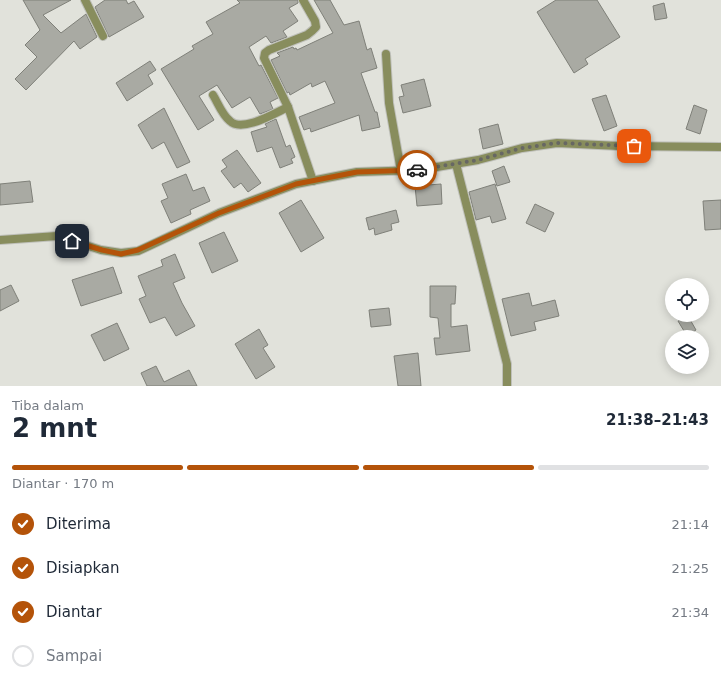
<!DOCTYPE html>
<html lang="id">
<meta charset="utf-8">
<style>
:root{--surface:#fff;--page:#f2f2f3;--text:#1f2937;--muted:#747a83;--line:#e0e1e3;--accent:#b45309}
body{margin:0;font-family:"DejaVu Sans",sans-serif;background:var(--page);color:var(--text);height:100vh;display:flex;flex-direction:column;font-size:15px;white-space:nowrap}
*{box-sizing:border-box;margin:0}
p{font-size:13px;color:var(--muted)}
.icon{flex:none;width:22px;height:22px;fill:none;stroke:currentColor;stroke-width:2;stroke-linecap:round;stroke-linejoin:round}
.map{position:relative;height:386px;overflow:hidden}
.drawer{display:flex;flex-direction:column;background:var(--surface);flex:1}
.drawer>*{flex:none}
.tools{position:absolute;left:665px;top:278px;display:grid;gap:8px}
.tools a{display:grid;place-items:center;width:44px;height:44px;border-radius:50%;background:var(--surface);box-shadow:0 2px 10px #0003;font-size:20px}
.pin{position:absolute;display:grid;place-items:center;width:34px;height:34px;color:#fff;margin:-17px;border-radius:8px;box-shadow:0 2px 6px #0006}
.courier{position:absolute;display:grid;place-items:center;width:40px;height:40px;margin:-20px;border:3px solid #b45309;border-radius:50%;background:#fff;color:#222;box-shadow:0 1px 5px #0007}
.headline em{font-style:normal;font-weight:700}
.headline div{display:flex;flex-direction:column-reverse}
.headline{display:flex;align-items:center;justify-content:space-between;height:68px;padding:0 12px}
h1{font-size:26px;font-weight:700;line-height:30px}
.bar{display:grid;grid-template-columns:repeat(4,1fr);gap:6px 4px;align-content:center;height:48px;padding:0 12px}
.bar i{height:5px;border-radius:3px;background:var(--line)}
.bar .active{background:var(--accent)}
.bar p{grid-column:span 4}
ol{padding:0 12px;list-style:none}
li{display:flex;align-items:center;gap:12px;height:44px}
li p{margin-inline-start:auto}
li .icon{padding:4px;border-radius:50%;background:var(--accent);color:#fff;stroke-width:4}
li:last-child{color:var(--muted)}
li i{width:22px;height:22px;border:2px solid var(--line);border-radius:50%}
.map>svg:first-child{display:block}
</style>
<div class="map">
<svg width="721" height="386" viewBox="0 0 721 386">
<rect width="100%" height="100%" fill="#e1e2db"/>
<g fill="#a9aaa3" stroke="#7f8079">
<path d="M 23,0 L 71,0 L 43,15 L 61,33 L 86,14 L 97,37 L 80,49 L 74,41 L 26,90 L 15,79 L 37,57 L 25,45 L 40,30 Z"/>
<path d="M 105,0 L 126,0 L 128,4 L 134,1 L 144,17 L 109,37 L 95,7 Z"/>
<path d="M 237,0 L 298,0 L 298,3 L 289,8 L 298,21 L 283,31 L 287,37 L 271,43 L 266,36 L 249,47 L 259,66 L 261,65 L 278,98 L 270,102 L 273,109 L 260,114 L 250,97 L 232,108 L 217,85 L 199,96 L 214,120 L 198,130 L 161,69 L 194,49 L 192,46 L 213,34 L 206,22 L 240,3 Z"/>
<path d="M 314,0 L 330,0 L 344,25 L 359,21 L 367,50 L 371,48 L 377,68 L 361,73 L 375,112 L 377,112 L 380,127 L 362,131 L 359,115 L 311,132 L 310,128 L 304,130 L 299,117 L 335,103 L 325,81 L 312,87 L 311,83 L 290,95 L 289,92 L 287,93 L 271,60 L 280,56 L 277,53 L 293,47 L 294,49 L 296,48 L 297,50 L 333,33 Z"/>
<path d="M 556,0 L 597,0 L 620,37 L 585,59 L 588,64 L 574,73 L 537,12 Z"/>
<path d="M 664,3 L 667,18 L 655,20 L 653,6 Z"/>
<path d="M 150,61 L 156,70 L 148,75 L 153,84 L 127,101 L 116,83 Z"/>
<path d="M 424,79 L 431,106 L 403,113 L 399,97 L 404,96 L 401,85 Z"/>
<path d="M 606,95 L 617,126 L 604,131 L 592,99 Z"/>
<path d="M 694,105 L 707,110 L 700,134 L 686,129 Z"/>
<path d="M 164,108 L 190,162 L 177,168 L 164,142 L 152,149 L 138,125 Z"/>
<path d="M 276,119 L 286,147 L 290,145 L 295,157 L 291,159 L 293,163 L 280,168 L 272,147 L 257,152 L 251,132 L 267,127 L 265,124 Z"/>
<path d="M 498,124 L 503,144 L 483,149 L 479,129 Z"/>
<path d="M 237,150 L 261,183 L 248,192 L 241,183 L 234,188 L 221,171 L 227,167 L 222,160 Z"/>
<path d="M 504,166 L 510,182 L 497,186 L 492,171 Z"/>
<path d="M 186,174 L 193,191 L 204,187 L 210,201 L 190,210 L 191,214 L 171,223 L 161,201 L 168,198 L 162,184 Z"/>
<path d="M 30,181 L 33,202 L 0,205 L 0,184 Z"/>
<path d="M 441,184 L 442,204 L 417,206 L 415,186 Z"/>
<path d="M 495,184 L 506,219 L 492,223 L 490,216 L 476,220 L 469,192 Z"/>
<path d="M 301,200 L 324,238 L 301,252 L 279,213 Z"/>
<path d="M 721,200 L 721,229 L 705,230 L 703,201 Z"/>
<path d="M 535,204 L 554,213 L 545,232 L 526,223 Z"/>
<path d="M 396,210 L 399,222 L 391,224 L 392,230 L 375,235 L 374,228 L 369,230 L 366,218 Z"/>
<path d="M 224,232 L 238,261 L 212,273 L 199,243 Z"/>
<path d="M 175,254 L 185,278 L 173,283 L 182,303 L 195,326 L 176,336 L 165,317 L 150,323 L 139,299 L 146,296 L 138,276 L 163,266 L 161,260 Z"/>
<path d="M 113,267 L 122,293 L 81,306 L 72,280 Z"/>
<path d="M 11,285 L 19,301 L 0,311 L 0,290 Z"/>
<path d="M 430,286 L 456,286 L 455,304 L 451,304 L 451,327 L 467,325 L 470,351 L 436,355 L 434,338 L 440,338 L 438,318 L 430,317 Z"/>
<path d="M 529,293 L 532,306 L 555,300 L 559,316 L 534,322 L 536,330 L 511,336 L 502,299 Z"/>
<path d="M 389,308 L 391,325 L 371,327 L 369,310 Z"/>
<path d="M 688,316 L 696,330 L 687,336 L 678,321 Z"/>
<path d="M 117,323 L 129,349 L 104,361 L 91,335 Z"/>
<path d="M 259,329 L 268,345 L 263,348 L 275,367 L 256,379 L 235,344 Z"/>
<path d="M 418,353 L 421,386 L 398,386 L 394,356 Z"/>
<path d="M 156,366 L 164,382 L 189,370 L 197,386 L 147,386 L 141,373 Z"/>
</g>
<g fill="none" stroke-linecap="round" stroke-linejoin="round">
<defs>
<g id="minor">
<path d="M 85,0 L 103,36"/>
<path d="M 303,0 L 315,21 L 316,27 L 312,31 L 307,35 L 269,50 L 265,53 L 264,58 L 288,107 L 313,181"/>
<path d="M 386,54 L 389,103 L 401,171"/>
<path d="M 213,95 C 218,103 222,115 230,121 C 242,133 275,113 288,107"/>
<path d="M 456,164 L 507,364 L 507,386"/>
<path d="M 0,240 L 57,236 L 101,250 L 121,253 L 138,251 L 151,245 L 219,213 L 296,184 L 357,172 L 419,170 L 478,160 L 522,148 L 557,143 L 619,146 L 721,147"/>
</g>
</defs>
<use href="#minor" stroke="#bfc0ba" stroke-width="10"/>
<use href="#minor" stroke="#888d5d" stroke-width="8"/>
</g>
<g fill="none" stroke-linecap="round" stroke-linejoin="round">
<path stroke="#676763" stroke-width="4" stroke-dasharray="0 7.2" d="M 417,170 L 478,160 L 522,148 L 557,143 L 634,146"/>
<path stroke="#b45309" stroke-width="5" d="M 72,241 L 102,250 L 121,254 L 138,250 L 219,213 L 296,184 L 357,172 L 417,170"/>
</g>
</svg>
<div class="tools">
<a><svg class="icon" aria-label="locate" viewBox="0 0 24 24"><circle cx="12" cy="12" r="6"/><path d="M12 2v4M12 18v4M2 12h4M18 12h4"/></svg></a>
<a><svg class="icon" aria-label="layers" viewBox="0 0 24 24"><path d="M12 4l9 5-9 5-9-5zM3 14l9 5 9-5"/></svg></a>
</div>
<div class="pin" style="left:634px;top:146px;background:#ea580c"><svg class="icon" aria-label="bag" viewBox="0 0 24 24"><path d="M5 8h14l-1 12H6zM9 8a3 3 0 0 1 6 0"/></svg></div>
<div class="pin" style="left:72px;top:241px;background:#1f2937"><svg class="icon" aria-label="home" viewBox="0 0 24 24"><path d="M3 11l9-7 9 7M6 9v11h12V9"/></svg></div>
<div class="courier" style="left:417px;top:170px"><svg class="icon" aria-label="car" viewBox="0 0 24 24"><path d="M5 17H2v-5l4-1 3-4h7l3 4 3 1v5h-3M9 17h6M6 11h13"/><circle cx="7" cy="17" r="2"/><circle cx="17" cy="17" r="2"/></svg></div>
</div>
<section class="drawer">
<div class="headline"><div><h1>2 mnt</h1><p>Tiba dalam</p></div><em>21:38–21:43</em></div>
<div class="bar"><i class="active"></i><i class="active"></i><i class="active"></i><i></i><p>Diantar · 170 m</p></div>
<ol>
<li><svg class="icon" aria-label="check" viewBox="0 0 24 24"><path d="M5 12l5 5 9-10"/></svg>Diterima<p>21:14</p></li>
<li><svg class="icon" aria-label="check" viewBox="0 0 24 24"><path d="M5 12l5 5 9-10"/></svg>Disiapkan<p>21:25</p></li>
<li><svg class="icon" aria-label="check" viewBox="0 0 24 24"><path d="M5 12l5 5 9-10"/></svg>Diantar<p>21:34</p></li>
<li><i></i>Sampai</li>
</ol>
</section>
